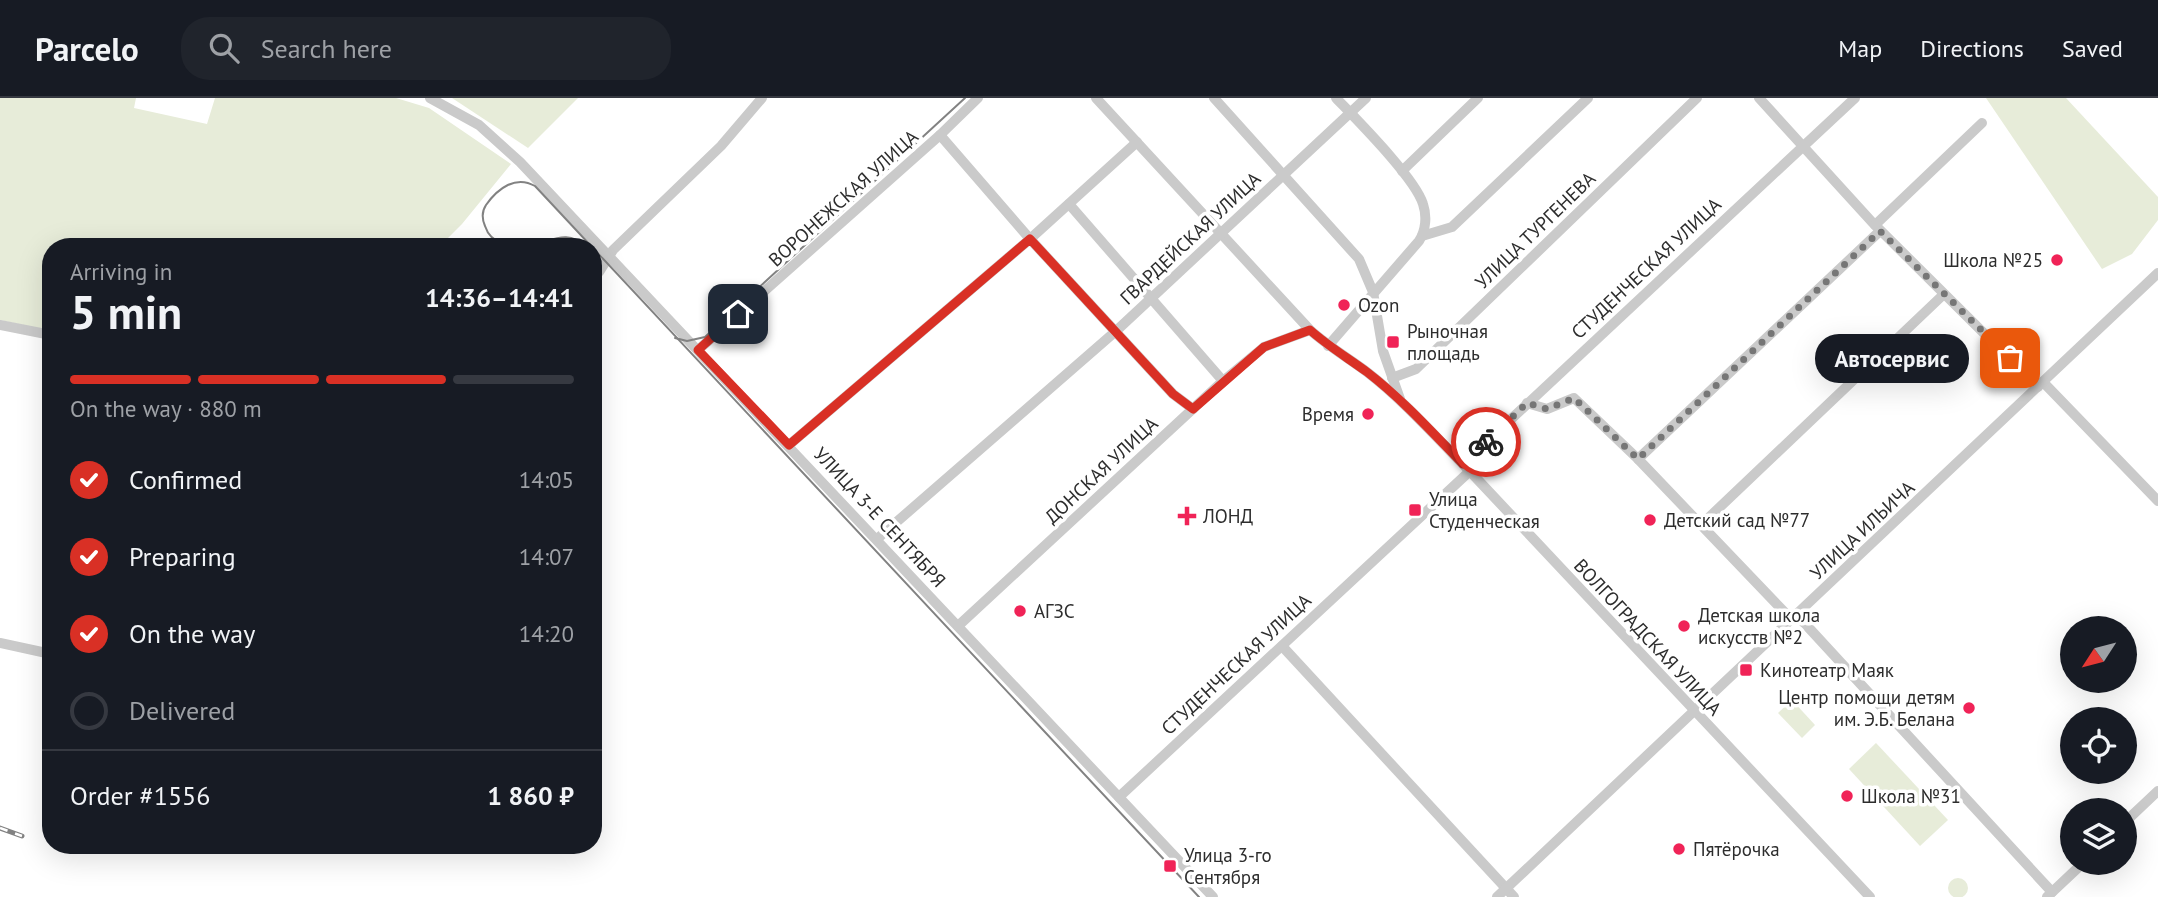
<!DOCTYPE html>
<meta charset="utf-8">
<style>
:root{--surface:#171b24;--page:#20242c;--text:#f1f3f6;--muted:#9ea1a6;--line:#363941;--accent:#d93025}
body{margin:0;font-family:"PT Sans",sans-serif;background:var(--page);color:var(--text);height:100vh;display:flex;flex-direction:column;font-size:26px;white-space:nowrap}
*{box-sizing:border-box;margin:0}
p{font-size:23px;color:var(--muted)}
.icon{flex:none;width:38px;height:38px;fill:none;stroke:currentColor;stroke-width:2;stroke-linecap:round;stroke-linejoin:round}
.map{position:relative;flex:1;overflow:hidden}
.panel{position:absolute;left:42px;top:140px;width:560px;height:616px;display:flex;flex-direction:column;background:var(--surface);border-radius:28px;box-shadow:0 7px 28px #0002}
.panel>*{flex:none}
.needle{width:46px;rotate:234deg}
.fabs{position:absolute;left:2060px;top:518px;display:grid;gap:14px}
.fabs a{display:grid;place-items:center;width:77px;height:77px;border-radius:50%;background:var(--surface);box-shadow:0 7px 28px #0002;font-size:35px}
.pin{position:absolute;display:grid;place-items:center;width:60px;height:60px;color:#fff;margin:-30px;border-radius:14px;box-shadow:0 4px 10px #0006}
.courier{position:absolute;display:grid;place-items:center;width:70px;height:70px;margin:-35px;border:5px solid #d93025;border-radius:50%;background:#fff;color:#222;box-shadow:0 2px 9px #0007}
.bubble{position:absolute;height:49px;border-radius:24px;background:var(--surface);box-shadow:0 7px 28px #0002;font-size:23px;font-weight:600;line-height:49px;text-align:center}
.headline em{font-style:normal;font-weight:600}
.headline div{display:flex;flex-direction:column-reverse}
.headline{display:flex;align-items:center;justify-content:space-between;height:119px;padding:0 28px}
h1{font-size:46px;font-weight:600;line-height:52px}
.bar{display:grid;grid-template-columns:repeat(4,1fr);gap:10px 7px;align-content:center;height:84px;padding:0 28px}
.bar i{height:9px;border-radius:5px;background:var(--line)}
.bar .current{background:var(--accent)}
.bar p{grid-column:span 4}
.line{display:flex;align-items:center;gap:18px;padding:0 28px;border-top:2px solid var(--line)}
.line div{flex:1}
ol{padding:0 28px;list-style:none}
li{display:flex;align-items:center;gap:21px;height:77px}
li p{margin-inline-start:auto}
li .icon{padding:7px;border-radius:50%;background:var(--accent);color:#fff;stroke-width:4}
li:last-child{color:var(--muted)}
li i{width:38px;height:38px;border:4px solid var(--line);border-radius:50%}
header{display:flex;align-items:center;gap:42px;box-sizing:border-box;height:98px;padding:0 35px;background:var(--surface);border-bottom:2px solid var(--line)}
header strong{font-size:33px}
nav{display:flex;gap:38px;margin-inline-start:auto;font-size:24px}
.search{width:490px;height:63px;background:var(--page);display:flex;align-items:center;gap:18px;box-sizing:border-box;padding:0 24px;border-radius:28px;color:var(--muted);font-size:26px}
.map>svg:first-child{display:block}
</style>
<header>
<strong>Parcelo</strong>
<div class="search"><svg class="icon" aria-label="search" viewBox="0 0 24 24"><circle cx="10" cy="10" r="6"/><path d="M15 15l6 6"/></svg>Search here</div>
<nav><a>Map</a><a>Directions</a><a>Saved</a></nav>
</header>
<div class="map">
<svg width="2158" height="799" viewBox="0 0 2158 799">
<rect width="100%" height="100%" fill="#fff"/>
<g fill="#e7ecd9">
<path d="M 0,0 L 136,0 L 134,10 L 207,26 L 215,0 L 396,0 L 429,10 L 511,66 L 462,126 L 439,149 L 51,149 L 51,233 L 0,222 Z"/>
<path d="M 452,0 L 578,0 L 528,50 Z"/>
<path d="M 1986,0 L 2066,0 L 2158,99 L 2158,122 L 2132,156 L 2102,171 Z"/>
<path d="M 1792,602 L 1815,627 L 1802,640 L 1778,615 Z"/>
<path d="M 1876,645 L 1948,722 L 1920,748 L 1849,671 Z"/>
<circle cx="1958" cy="790" r="10"/>
</g>
<g fill="none" stroke-linecap="round" stroke-linejoin="round">
<g stroke="#cacaca" stroke-width="10">
<path d="M 430,0 L 479,27 L 520,64 L 1213,799"/>
<path d="M 1096,0 L 1310,232 C 1328,248 1348,260 1367,274 C 1402,301 1432,335 1463,366 L 1870,799"/>
<path d="M 1214,0 L 1359,161 L 1373,194 L 1383,253 L 1400,301"/>
<path d="M 1759,0 L 1872,124 L 2038,289"/>
<path d="M 940,37 L 1030,141 L 1173,296 L 1193,311"/>
<path d="M 1402,73 L 1478,0"/>
<path d="M 1069,106 L 1223,283"/>
<path d="M 1875,127 L 1982,25"/>
<path d="M 1422,138 L 1452,129 L 1588,0"/>
<path d="M 593,175 L 599,174 L 613,152 L 721,48 L 762,0"/>
<path d="M 0,227 L 51,237"/>
<path d="M 1328,248 L 1419,143 C 1426,132 1427,118 1423,106 C 1415,80 1357,22 1336,0"/>
<path d="M 698,252 L 940,37 L 978,0"/>
<path d="M 1392,280 L 1416,271 L 1697,0"/>
<path d="M 2043,284 L 2158,403"/>
<path d="M 1527,305 L 1547,311 L 1574,300 L 1638,361 L 1792,522"/>
<path d="M 789,347 L 1030,141 L 1137,44"/>
<path d="M 1638,361 L 1880,133"/>
<path d="M 1463,366 L 1855,0"/>
<path d="M 1701,427 L 1944,196"/>
<path d="M 877,441 L 1116,233 L 1366,0"/>
<path d="M 1797,517 L 2052,794"/>
<path d="M 958,528 L 1223,283 L 1264,249 L 1310,232"/>
<path d="M 0,545 L 51,556"/>
<path d="M 1282,548 L 1514,799"/>
<path d="M 1119,699 L 1470,373"/>
<path d="M 2124,725 L 2158,693"/>
<path d="M 1497,799 L 2158,175"/>
<path d="M 2047,799 L 2083,765"/>
</g>
<g stroke="#828282" stroke-width="2">
<path d="M 586,149 C 567,130 551,144 530,147 C 512,150 491,147 485,128 C 482,121 482,113 486,107 C 498,90 516,77 535,88 L 592,149"/>
<path d="M 593,150 L 1199,799"/>
<path d="M 675,240 L 687,243 L 705,239 L 965,0"/>
</g>
<defs>
<path id="rail" d="M 0,730 L 22,738"/>
</defs>
<use href="#rail" stroke="#828282" stroke-width="5"/>
<use href="#rail" stroke="#fff" stroke-width="2.5" stroke-dasharray="8" stroke-linecap="butt"/>
</g>
<g fill="none" stroke-linecap="round" stroke-linejoin="round">
<path stroke="#767676" stroke-width="7" stroke-dasharray="0 12.6" d="M 1486,344 L 1527,305 L 1547,311 L 1574,300 L 1638,361 L 1880,133 L 2010,260"/>
<path stroke="#d93025" stroke-width="9" d="M 738,216 L 698,252 L 789,347 L 1030,141 L 1173,296 L 1193,311 L 1264,249 L 1310,232 C 1328,248 1348,260 1367,274 C 1402,301 1432,334 1463,366 L 1486,344"/>
</g>
<g fill="#f02357" stroke="#fff" stroke-width="2.5">
<circle cx="2057" cy="162" r="7"/>
<circle cx="1344" cy="207" r="7"/>
<rect x="1386" y="237" width="14" height="14" rx="3.5"/>
<circle cx="1368" cy="316" r="7"/>
<rect x="1408" y="405" width="14" height="14" rx="3.5"/>
<path d="M1183.5 407.5h7v7h7v7h-7v7h-7v-7h-7v-7h7z"/>
<circle cx="1650" cy="422" r="7"/>
<circle cx="1020" cy="513" r="7"/>
<circle cx="1684" cy="528" r="7"/>
<rect x="1739" y="565" width="14" height="14" rx="3.5"/>
<circle cx="1969" cy="610" r="7"/>
<circle cx="1847" cy="698" r="7"/>
<circle cx="1679" cy="751" r="7"/>
<rect x="1163" y="761" width="14" height="14" rx="3.5"/>
</g>
<g text-anchor="middle" dominant-baseline="central" stroke-width="7" stroke-linejoin="round" paint-order="stroke">
<g font-size="19" fill="#2d2d2d" stroke="#fff">
<text transform="translate(843 100) rotate(-42)">ВОРОНЕЖСКАЯ УЛИЦА</text>
<text transform="translate(1535 132) rotate(-44)">УЛИЦА ТУРГЕНЕВА</text>
<text transform="translate(1190 140) rotate(-43)">ГВАРДЕЙСКАЯ УЛИЦА</text>
<text transform="translate(1646 170) rotate(-43)">СТУДЕНЧЕСКАЯ УЛИЦА</text>
<text transform="translate(1101 372) rotate(-43)">ДОНСКАЯ УЛИЦА</text>
<text transform="translate(880 419) rotate(47)">УЛИЦА 3-Е СЕНТЯБРЯ</text>
<text transform="translate(1862 432) rotate(-43)">УЛИЦА ИЛЬИЧА</text>
<text transform="translate(1648 539) rotate(47)">ВОЛГОГРАДСКАЯ УЛИЦА</text>
<text transform="translate(1236 566) rotate(-43)">СТУДЕНЧЕСКАЯ УЛИЦА</text>
</g>
<g font-size="19" fill="#2d2d2d" stroke="#fff" text-anchor="start">
<text x="2043" y="162" text-anchor="end">Школа №25</text>
<text x="1358" y="207">Ozon</text>
<text x="1407" y="233">Рыночная<tspan x="1407" dy="22">площадь</tspan></text>
<text x="1354" y="316" text-anchor="end">Время</text>
<text x="1429" y="401">Улица<tspan x="1429" dy="22">Студенческая</tspan></text>
<text x="1203" y="418">ЛОНД</text>
<text x="1664" y="422">Детский сад №77</text>
<text x="1034" y="513">АГЗС</text>
<text x="1698" y="517">Детская школа<tspan x="1698" dy="22">искусств №2</tspan></text>
<text x="1760" y="572">Кинотеатр Маяк</text>
<text x="1955" y="599" text-anchor="end">Центр помощи детям<tspan x="1955" dy="22">им. Э.Б. Белана</tspan></text>
<text x="1861" y="698">Школа №31</text>
<text x="1693" y="751">Пятёрочка</text>
<text x="1184" y="757">Улица 3-го<tspan x="1184" dy="22">Сентября</tspan></text>
</g>
</g>
</svg>
<div class="fabs">
<a><svg class="needle" viewBox="-14 -14 28 28"><path d="M0-13l5 13h-10z" fill="#e53935"/><path d="M0 13l5-13h-10z" fill="#9ea1a6"/></svg></a>
<a><svg class="icon" aria-label="locate" viewBox="0 0 24 24"><circle cx="12" cy="12" r="6"/><path d="M12 2v4M12 18v4M2 12h4M18 12h4"/></svg></a>
<a><svg class="icon" aria-label="layers" viewBox="0 0 24 24"><path d="M12 4l9 5-9 5-9-5zM3 14l9 5 9-5"/></svg></a>
</div>
<div class="pin" style="left:2010px;top:260px;background:#ea580c"><svg class="icon" aria-label="bag" viewBox="0 0 24 24"><path d="M5 8h14l-1 12H6zM9 8a3 3 0 0 1 6 0"/></svg></div>
<div class="pin" style="left:738px;top:216px;background:#1f2937"><svg class="icon" aria-label="home" viewBox="0 0 24 24"><path d="M3 11l9-7 9 7M6 9v11h12V9"/></svg></div>
<div class="courier" style="left:1486px;top:344px"><svg class="icon" aria-label="bike" viewBox="0 0 24 24"><circle cx="6" cy="16" r="4"/><circle cx="18" cy="16" r="4"/><path d="M6 16l4-8h5l3 8M10 8l3 8H6M13 5h3"/></svg></div>
<div class="bubble" style="left:1815px;top:236px;width:154px">Автосервис</div>
<section class="panel">
<div class="headline"><div><h1>5 min</h1><p>Arriving in</p></div><em>14:36–14:41</em></div>
<div class="bar"><i class="current"></i><i class="current"></i><i class="current"></i><i></i><p>On the way · 880 m</p></div>
<ol>
<li><svg class="icon" aria-label="check" viewBox="0 0 24 24"><path d="M5 12l5 5 9-10"/></svg>Confirmed<p>14:05</p></li>
<li><svg class="icon" aria-label="check" viewBox="0 0 24 24"><path d="M5 12l5 5 9-10"/></svg>Preparing<p>14:07</p></li>
<li><svg class="icon" aria-label="check" viewBox="0 0 24 24"><path d="M5 12l5 5 9-10"/></svg>On the way<p>14:20</p></li>
<li><i></i>Delivered</li>
</ol>
<div class="line" style="height:91px"><div>Order #1556</div><b>1 860 ₽</b></div>
</section>
</div>
